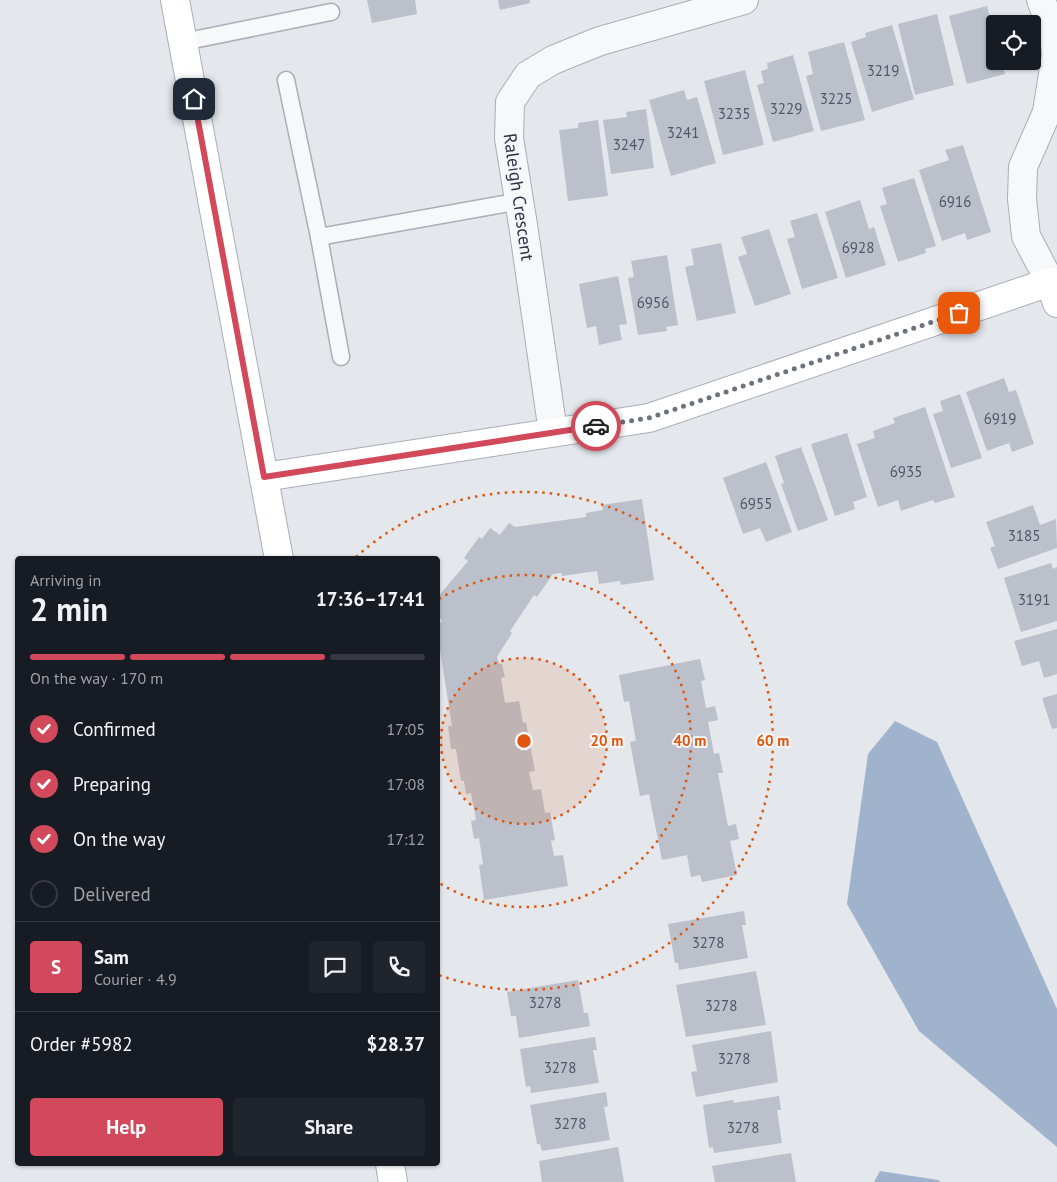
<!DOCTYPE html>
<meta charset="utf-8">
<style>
:root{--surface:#171b24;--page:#20242c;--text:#f1f3f6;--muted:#9ea1a6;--line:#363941;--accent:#d1495b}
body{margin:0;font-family:"PT Sans",sans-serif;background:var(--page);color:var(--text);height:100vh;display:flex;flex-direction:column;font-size:19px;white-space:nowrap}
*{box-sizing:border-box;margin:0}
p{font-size:16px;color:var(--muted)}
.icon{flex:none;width:28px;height:28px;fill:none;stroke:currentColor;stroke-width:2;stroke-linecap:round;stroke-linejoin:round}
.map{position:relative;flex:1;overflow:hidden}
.drawer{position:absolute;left:15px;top:556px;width:425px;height:610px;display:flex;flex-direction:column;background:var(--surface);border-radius:5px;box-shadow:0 1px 4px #0004}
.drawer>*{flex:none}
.buttons{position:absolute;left:986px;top:15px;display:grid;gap:10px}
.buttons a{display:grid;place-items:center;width:55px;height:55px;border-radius:5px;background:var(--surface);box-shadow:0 1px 4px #0004;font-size:25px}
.pin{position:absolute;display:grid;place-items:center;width:42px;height:42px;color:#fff;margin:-21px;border-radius:10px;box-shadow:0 2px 8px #0006}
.courier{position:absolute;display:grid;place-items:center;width:50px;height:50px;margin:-25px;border:4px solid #d1495b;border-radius:50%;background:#fff;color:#222;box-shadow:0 1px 6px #0007}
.head em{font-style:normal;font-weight:800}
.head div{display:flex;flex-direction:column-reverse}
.head{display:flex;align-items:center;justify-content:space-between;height:85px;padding:0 15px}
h1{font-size:32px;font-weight:800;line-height:38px}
.bar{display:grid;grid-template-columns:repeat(4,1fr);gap:8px 5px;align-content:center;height:60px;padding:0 15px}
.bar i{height:6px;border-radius:4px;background:var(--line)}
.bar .current{background:var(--accent)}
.bar p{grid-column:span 4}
.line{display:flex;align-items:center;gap:12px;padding:0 15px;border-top:1px solid var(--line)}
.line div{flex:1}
.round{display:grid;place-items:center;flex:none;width:52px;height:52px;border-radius:5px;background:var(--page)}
ol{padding:0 15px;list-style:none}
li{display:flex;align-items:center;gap:15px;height:55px}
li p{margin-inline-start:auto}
li .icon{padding:5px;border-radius:50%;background:var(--accent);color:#fff;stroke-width:4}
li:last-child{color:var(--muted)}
li i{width:28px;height:28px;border:2px solid var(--line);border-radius:50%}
.action{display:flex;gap:10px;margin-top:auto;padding:10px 15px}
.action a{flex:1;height:58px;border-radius:5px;background:var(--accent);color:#fff;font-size:20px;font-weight:800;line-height:58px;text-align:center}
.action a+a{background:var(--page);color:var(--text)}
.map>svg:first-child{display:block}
</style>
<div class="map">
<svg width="1057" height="1182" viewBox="0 0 1057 1182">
<rect width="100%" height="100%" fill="#e4e7ec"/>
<g fill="#9fb4cc">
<path d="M 895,721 L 937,742 L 1057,1009 L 1057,1147 L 919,1031 L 847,904 L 868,754 Z"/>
<path d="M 880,1171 L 938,1180 L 941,1182 L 874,1182 Z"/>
</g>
<g fill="#bbc0ca">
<path d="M 367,0 L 415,0 L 417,14 L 372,23 Z"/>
<path d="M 498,0 L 530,0 L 530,3 L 500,10 Z"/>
<path d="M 987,6 L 995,36 L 995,61 L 1002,61 L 1005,74 L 967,84 L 949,16 Z"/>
<path d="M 937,14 L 954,85 L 915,95 L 898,24 Z"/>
<path d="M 892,25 L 914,99 L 872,112 L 851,42 L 866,37 L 865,33 Z"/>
<path d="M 844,42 L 865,120 L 821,131 L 806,76 L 813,74 L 808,52 Z"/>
<path d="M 793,55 L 814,131 L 773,142 L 757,85 L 764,83 L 761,71 L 768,69 L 767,63 Z"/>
<path d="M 745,70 L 764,145 L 723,155 L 704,81 Z"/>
<path d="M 684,90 L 687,100 L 697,97 L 716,163 L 671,176 L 649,100 Z"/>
<path d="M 646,109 L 654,168 L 611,174 L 603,120 L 627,117 L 626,112 Z"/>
<path d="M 598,120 L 608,196 L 568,201 L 559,130 L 578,128 L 578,123 Z"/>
<path d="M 963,145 L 991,232 L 967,240 L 965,233 L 942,241 L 919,170 L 949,160 L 945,150 Z"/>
<path d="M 914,178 L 936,246 L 925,249 L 926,253 L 898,262 L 880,206 L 887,204 L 882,188 Z"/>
<path d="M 860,200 L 869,229 L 874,227 L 886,265 L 846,278 L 825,212 Z"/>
<path d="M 817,213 L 838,278 L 802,289 L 787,239 L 795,237 L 790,221 Z"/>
<path d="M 769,229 L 791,294 L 755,306 L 738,257 L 747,254 L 741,237 Z"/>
<path d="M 721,243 L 736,313 L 697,321 L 685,267 L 694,265 L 691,249 Z"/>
<path d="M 667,255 L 678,325 L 666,327 L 667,331 L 638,335 L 628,278 L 634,277 L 631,261 Z"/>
<path d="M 618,276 L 627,324 L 619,325 L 622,340 L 599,345 L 596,326 L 587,328 L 579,284 Z"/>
<path d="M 1004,378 L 1009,392 L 1016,390 L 1034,444 L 1012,452 L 1009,443 L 987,451 L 966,392 Z"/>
<path d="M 960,394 L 982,458 L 951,468 L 933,414 L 943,411 L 940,401 Z"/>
<path d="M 925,407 L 955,497 L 935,503 L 933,500 L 901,511 L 898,500 L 878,507 L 857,444 L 875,438 L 873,431 L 895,423 L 893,418 Z"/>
<path d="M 847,433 L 867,497 L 853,502 L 855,509 L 835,516 L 811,444 Z"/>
<path d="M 801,447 L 828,520 L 798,531 L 781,484 L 784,483 L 775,456 Z"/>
<path d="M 766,462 L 792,532 L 766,542 L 760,528 L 743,534 L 723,478 Z"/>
<path d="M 642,499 L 654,580 L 621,585 L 620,581 L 599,584 L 597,571 L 562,576 L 562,573 L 553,574 L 537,597 L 534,595 L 510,631 L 512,633 L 497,657 L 499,664 L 502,664 L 505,677 L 501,678 L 505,703 L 519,701 L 523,723 L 526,722 L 535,771 L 529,772 L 533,790 L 541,789 L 545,813 L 550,812 L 555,840 L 551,841 L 554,856 L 563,855 L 568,886 L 484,900 L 479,865 L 483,864 L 479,838 L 474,839 L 471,821 L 476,820 L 471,793 L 466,794 L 464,781 L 461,781 L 456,749 L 451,749 L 448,726 L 452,726 L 438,637 L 438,627 L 442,620 L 438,617 L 438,607 L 440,604 L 438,602 L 438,597 L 468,561 L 464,558 L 479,537 L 482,539 L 490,528 L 500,535 L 509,523 L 515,527 L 586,517 L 586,513 L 603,510 L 602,505 Z"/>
<path d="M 1033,505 L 1040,525 L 1056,519 L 1057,548 L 998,569 L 990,548 L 995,546 L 986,522 Z"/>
<path d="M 1051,563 L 1053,569 L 1057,567 L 1057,621 L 1021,632 L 1004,578 Z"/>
<path d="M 1057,629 L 1057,674 L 1044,678 L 1039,661 L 1022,666 L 1014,641 Z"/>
<path d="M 700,659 L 705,680 L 701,681 L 706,708 L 715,706 L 718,720 L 708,722 L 714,754 L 719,753 L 723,773 L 718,773 L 728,826 L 736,824 L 739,839 L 730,841 L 737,875 L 702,882 L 700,875 L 691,877 L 687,855 L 662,860 L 649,794 L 640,796 L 630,742 L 636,741 L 629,701 L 624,702 L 619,675 Z"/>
<path d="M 1057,694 L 1057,728 L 1052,729 L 1042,698 Z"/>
<path d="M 744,911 L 746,925 L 742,925 L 748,958 L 679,970 L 678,963 L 675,963 L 668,924 Z"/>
<path d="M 756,971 L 766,1025 L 686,1037 L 676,985 Z"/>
<path d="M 578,980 L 584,1013 L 588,1013 L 590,1026 L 519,1038 L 516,1016 L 511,1016 L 507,992 Z"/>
<path d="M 771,1031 L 778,1082 L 696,1097 L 691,1072 L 697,1071 L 692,1045 Z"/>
<path d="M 595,1037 L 597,1050 L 593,1050 L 599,1083 L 531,1093 L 530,1086 L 526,1087 L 520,1049 Z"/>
<path d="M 606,1092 L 608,1106 L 604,1107 L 610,1140 L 542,1151 L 540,1144 L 537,1144 L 530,1105 Z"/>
<path d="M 779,1096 L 781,1110 L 777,1110 L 782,1143 L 714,1153 L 713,1147 L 709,1148 L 703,1105 L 733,1100 L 734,1103 Z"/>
<path d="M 618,1147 L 624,1182 L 542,1182 L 539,1161 Z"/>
<path d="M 791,1153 L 796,1182 L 715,1182 L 712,1166 Z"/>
</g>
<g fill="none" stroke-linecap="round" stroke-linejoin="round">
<defs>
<g id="lane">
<path d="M 183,42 L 331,12"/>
<path d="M 286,80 L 319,237 L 341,357"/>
<path d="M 319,237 L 520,201"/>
</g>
<g id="street">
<path d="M 1041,0 L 1054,33 L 1056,55 L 1047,112 L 1023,167 L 1022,199 L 1026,236 L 1050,282 L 1057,279"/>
<path d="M 553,432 L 523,225 L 509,138 L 510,102 L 528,75 L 553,60 L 600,41 L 744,0"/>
</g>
<g id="secondary">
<path d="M 175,0 L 279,559"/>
<path d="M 264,477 L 649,418 L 1050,282 L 1057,303"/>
<path d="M 390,1164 L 393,1182"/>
</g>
</defs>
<use href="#lane" stroke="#a9aeb7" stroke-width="19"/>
<use href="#street" stroke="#a9aeb7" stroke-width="30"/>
<use href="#secondary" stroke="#a9aeb7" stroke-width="30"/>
<use href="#lane" stroke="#f7f8fa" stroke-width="16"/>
<use href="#street" stroke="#f7f8fa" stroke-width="28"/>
<use href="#secondary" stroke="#fff" stroke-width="28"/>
</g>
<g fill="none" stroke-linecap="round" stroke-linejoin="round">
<path stroke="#6c737f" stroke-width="5" stroke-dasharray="0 9" d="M 596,426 L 649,418 L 959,313"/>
<path stroke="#d1495b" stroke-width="6" d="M 194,99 L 264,477 L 596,426"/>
</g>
<circle cx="524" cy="741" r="83" fill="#df570f" fill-opacity=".12"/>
<g fill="none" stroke="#df570f" stroke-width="2.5" stroke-dasharray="2.5 5">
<circle cx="524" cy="741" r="83"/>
<path d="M439 599A166 166 0 1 1 439 883"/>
<path d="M356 557A249 249 0 1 1 439 975"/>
</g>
<g text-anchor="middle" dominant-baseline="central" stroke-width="4" stroke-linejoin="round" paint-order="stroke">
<g font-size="15" fill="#4f5766">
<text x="883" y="70">3219</text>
<text x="836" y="98">3225</text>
<text x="786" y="108">3229</text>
<text x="734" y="113">3235</text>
<text x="683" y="132">3241</text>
<text x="629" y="144">3247</text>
<text x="955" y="201">6916</text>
<text x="858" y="247">6928</text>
<text x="653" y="302">6956</text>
<text x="1000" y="418">6919</text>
<text x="906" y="471">6935</text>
<text x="756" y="503">6955</text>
<text x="1024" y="535">3185</text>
<text x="1034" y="599">3191</text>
<text x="708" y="942">3278</text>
<text x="545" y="1002">3278</text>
<text x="721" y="1005">3278</text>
<text x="734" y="1058">3278</text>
<text x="560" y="1067">3278</text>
<text x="570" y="1123">3278</text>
<text x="743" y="1127">3278</text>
</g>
<g font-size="18" fill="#2b3445" stroke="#f4f6f9">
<text transform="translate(519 197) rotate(82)">Raleigh Crescent</text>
</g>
</g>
<circle cx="524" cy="741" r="8" fill="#df570f" stroke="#f4f6f9" stroke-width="2.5"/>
<g font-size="15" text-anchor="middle" font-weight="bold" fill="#df570f" stroke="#f4f6f9" stroke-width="4" stroke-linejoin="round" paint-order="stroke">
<text x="607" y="746">20 m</text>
<text x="690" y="746">40 m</text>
<text x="773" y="746">60 m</text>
</g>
</svg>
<div class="buttons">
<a><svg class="icon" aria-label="locate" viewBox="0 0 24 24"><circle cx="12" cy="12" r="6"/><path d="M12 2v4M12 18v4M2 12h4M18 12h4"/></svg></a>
</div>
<div class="pin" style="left:959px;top:313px;background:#ea580c"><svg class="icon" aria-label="bag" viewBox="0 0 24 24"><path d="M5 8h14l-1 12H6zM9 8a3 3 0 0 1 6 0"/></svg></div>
<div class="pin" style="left:194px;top:99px;background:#1f2937"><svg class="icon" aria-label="home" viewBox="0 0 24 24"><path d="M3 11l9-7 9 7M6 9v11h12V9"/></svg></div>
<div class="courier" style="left:596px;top:426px"><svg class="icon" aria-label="car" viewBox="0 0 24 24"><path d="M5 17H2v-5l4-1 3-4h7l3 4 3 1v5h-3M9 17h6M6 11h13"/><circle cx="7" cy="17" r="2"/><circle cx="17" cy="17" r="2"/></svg></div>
<section class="drawer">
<div class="head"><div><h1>2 min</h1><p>Arriving in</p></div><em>17:36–17:41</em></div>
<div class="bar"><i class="current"></i><i class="current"></i><i class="current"></i><i></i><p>On the way · 170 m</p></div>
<ol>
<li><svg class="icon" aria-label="check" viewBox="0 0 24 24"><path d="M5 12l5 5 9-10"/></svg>Confirmed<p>17:05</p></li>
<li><svg class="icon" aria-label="check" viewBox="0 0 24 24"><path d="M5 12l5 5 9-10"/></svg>Preparing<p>17:08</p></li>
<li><svg class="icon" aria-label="check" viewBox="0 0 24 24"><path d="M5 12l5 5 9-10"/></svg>On the way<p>17:12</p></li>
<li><i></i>Delivered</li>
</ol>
<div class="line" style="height:90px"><b class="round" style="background:var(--accent);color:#fff">S</b><div><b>Sam</b><p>Courier · 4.9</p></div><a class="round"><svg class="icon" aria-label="chat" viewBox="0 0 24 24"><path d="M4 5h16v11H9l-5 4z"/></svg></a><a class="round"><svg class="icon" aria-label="phone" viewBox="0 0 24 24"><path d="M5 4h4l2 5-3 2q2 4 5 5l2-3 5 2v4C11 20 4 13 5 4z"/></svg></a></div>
<div class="line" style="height:65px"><div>Order #5982</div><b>$28.37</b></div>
<div class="action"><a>Help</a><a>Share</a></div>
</section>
</div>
